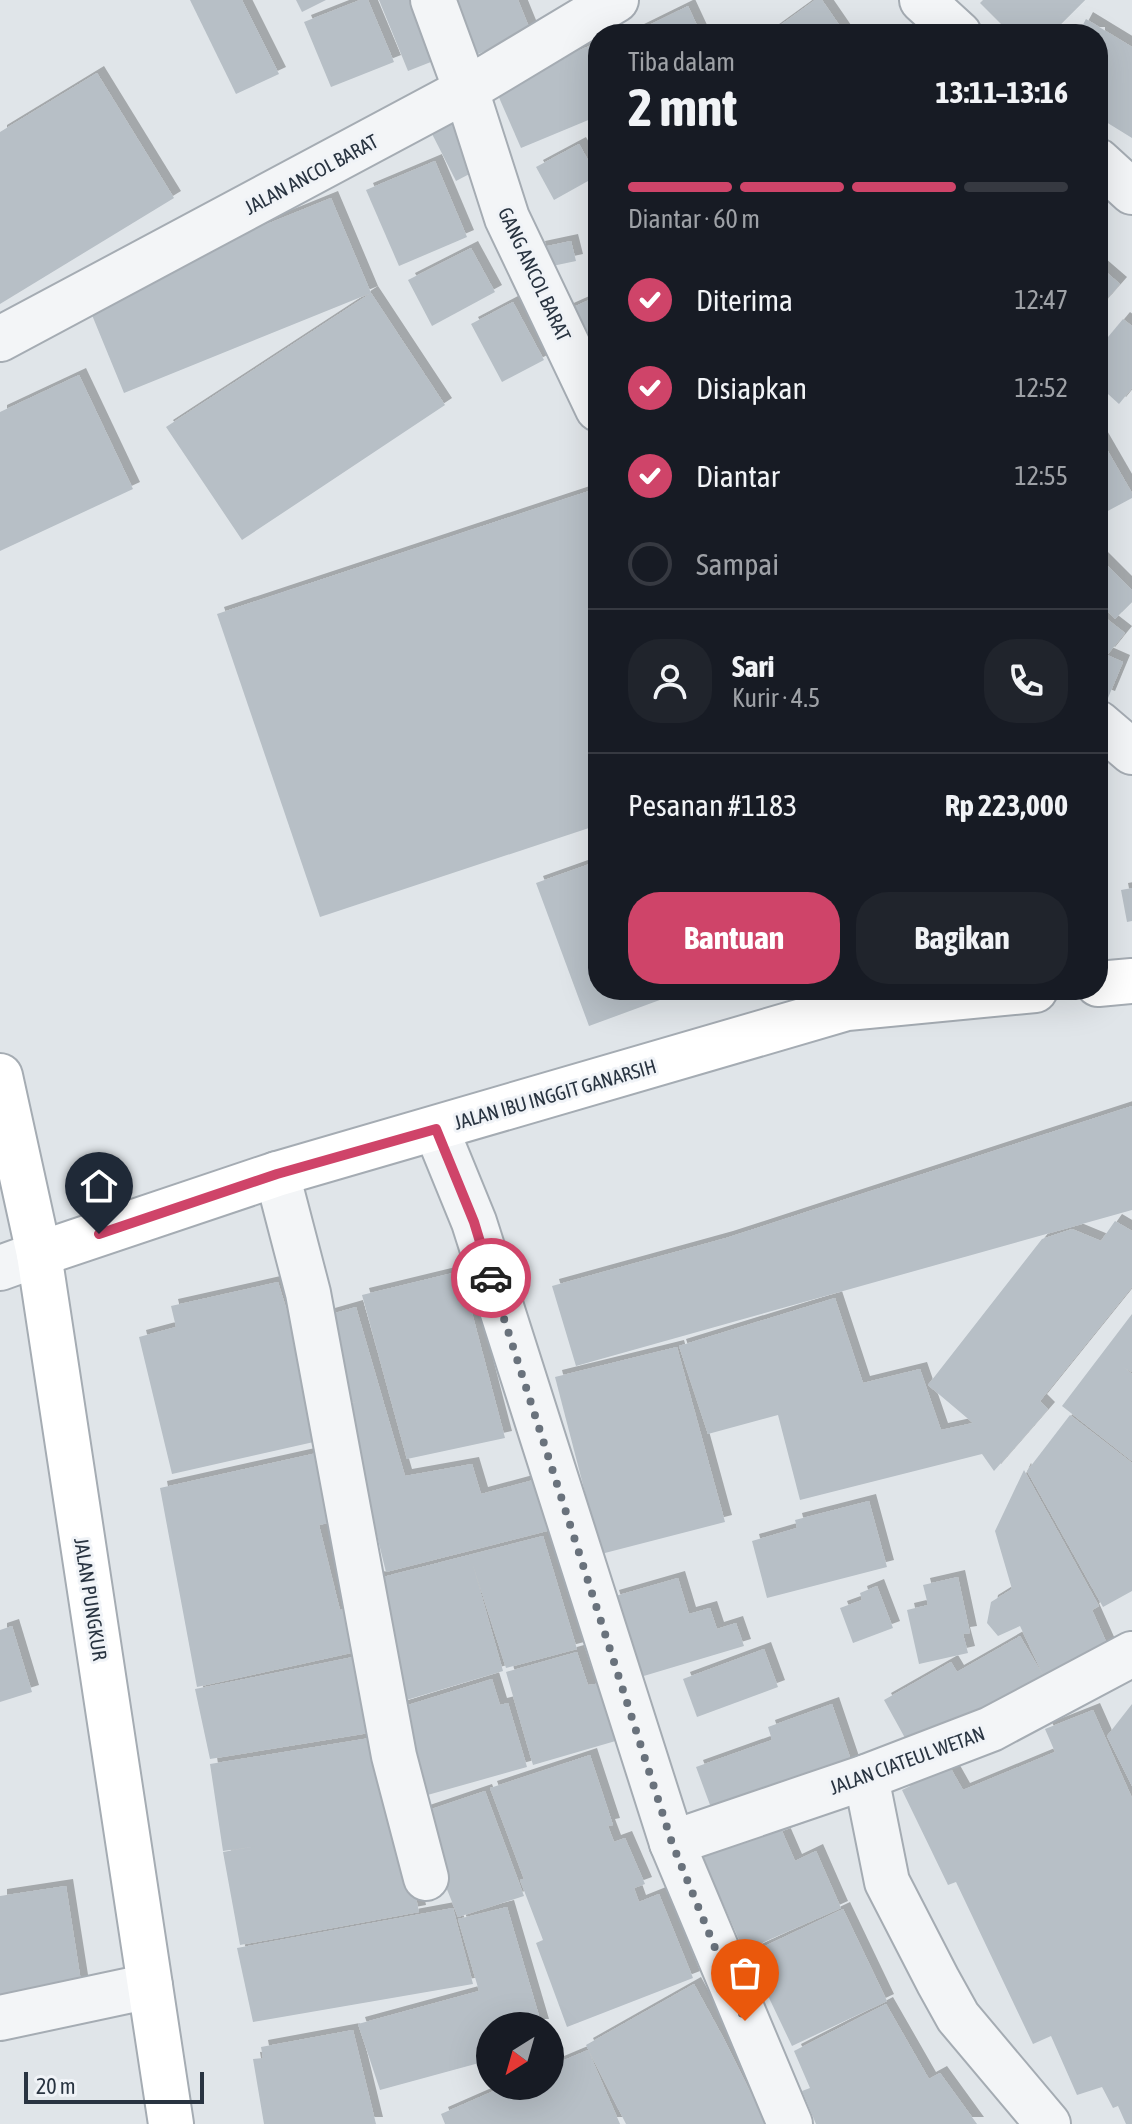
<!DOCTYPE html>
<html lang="id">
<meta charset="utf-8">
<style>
:root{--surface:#171b24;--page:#20242c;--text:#f1f3f6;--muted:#9ea1a6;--line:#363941;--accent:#cf4469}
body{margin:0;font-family:"Asap Condensed",sans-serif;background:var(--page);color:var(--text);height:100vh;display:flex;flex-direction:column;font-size:30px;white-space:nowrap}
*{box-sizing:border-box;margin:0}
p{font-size:26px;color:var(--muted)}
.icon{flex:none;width:44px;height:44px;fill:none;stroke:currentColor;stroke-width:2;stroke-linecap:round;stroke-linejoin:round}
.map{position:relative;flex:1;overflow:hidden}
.side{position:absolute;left:588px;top:24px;width:520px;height:976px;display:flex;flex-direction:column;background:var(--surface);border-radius:32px;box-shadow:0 8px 32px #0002}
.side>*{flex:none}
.needle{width:52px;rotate:217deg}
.tools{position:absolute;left:476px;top:2012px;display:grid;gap:16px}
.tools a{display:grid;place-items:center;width:88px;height:88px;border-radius:50%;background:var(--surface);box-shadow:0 8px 32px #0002;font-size:40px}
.scale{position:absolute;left:24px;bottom:20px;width:180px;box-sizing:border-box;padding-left:8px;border:4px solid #293441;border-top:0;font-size:22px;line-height:28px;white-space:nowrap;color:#293441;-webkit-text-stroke:6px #f0f3f7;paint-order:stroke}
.pin{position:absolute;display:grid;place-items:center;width:68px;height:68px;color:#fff;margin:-82px -34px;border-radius:50% 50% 50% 0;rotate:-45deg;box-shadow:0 0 8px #0007}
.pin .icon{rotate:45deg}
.courier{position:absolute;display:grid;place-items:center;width:80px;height:80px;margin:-40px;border:6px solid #cf4469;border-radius:50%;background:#fff;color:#222;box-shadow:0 2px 10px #0007}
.summary em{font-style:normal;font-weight:700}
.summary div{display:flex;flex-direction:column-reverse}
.summary{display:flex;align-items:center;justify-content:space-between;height:136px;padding:0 40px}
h1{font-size:52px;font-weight:700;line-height:60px}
.bar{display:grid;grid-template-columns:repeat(4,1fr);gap:12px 8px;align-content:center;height:96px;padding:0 40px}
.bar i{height:10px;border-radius:6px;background:var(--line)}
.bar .active{background:var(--accent)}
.bar p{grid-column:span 4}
.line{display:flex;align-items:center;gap:20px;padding:0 40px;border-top:2px solid var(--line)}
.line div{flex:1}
.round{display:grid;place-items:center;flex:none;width:84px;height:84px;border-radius:32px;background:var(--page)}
ol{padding:0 40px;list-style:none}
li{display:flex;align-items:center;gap:24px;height:88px}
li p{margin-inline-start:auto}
li .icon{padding:8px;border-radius:50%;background:var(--accent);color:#fff;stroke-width:4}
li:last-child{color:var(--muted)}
li i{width:44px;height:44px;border:4px solid var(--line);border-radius:50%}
.cta{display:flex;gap:16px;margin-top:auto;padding:16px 40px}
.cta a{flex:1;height:92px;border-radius:32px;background:var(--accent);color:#fff;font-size:32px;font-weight:700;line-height:92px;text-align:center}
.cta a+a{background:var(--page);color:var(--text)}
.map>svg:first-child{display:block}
</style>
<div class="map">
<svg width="1132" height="2124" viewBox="0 0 1132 2124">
<defs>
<filter id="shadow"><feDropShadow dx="7" dy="-7" stdDeviation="0" flood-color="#0004"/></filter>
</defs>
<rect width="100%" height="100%" fill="#e0e5e9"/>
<g fill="#b7bfc6" filter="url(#shadow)">
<path d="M 190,0 L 242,0 L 279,74 L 236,94 Z"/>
<path d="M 296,0 L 326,0 L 302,12 Z"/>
<path d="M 360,0 L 368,0 L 394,62 L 331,87 L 304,22 Z"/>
<path d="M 379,0 L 417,0 L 441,58 L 408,71 Z"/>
<path d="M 455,0 L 518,0 L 531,32 L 473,56 Z"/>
<path d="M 815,0 L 822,0 L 844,32 L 768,34 Z"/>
<path d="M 983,0 L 1085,0 L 1051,34 L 1011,34 L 980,3 Z"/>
<path d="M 688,6 L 701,34 L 631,34 Z"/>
<path d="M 1086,19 L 1132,47 L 1132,138 L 1098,117 L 1098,34 L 1078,34 Z"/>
<path d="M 594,44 L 598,53 L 598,116 L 521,148 L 494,86 Z"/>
<path d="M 97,73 L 174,198 L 0,304 L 0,132 Z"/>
<path d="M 454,115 L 481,168 L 456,181 L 429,128 Z"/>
<path d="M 579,144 L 597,176 L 554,200 L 536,167 Z"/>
<path d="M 435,161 L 467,237 L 399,266 L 366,190 Z"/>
<path d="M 331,198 L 371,293 L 445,405 L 242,540 L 166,427 L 371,293 L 124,393 L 85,298 Z"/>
<path d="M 571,241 L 576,261 L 543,268 L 538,248 Z"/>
<path d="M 471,248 L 495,292 L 432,326 L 408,280 Z"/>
<path d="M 1098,265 L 1120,284 L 1098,309 Z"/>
<path d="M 598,296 L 598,350 L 581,358 L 560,313 Z"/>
<path d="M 513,302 L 544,360 L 502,382 L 471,324 Z"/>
<path d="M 1123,319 L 1132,326 L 1132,388 L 1119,404 L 1098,385 L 1098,349 Z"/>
<path d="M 79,375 L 133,489 L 0,551 L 0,412 Z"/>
<path d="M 1098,434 L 1132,493 L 1132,498 L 1104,513 L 1098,503 Z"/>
<path d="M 598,488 L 598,825 L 320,917 L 217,614 Z"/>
<path d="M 1098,556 L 1132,590 L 1132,602 L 1115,619 L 1098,601 Z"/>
<path d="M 1098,612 L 1125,633 L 1108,654 L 1098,647 Z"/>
<path d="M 1098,651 L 1123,662 L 1108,698 L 1098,694 Z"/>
<path d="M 598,861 L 598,990 L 687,990 L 589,1026 L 536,883 Z"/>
<path d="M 1132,888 L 1132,921 L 1127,922 L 1121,890 Z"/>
<path d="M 1132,1106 L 1132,1210 L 576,1366 L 552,1286 L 726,1238 Z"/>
<path d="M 1115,1221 L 1132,1231 L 1132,1287 L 1040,1401 L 1048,1409 L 994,1471 L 982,1454 L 800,1500 L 778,1415 L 708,1434 L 679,1346 L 835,1298 L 863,1383 L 920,1369 L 941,1430 L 973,1423 L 928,1385 L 1042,1239 L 1072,1229 L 1101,1241 Z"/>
<path d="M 461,1271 L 505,1438 L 407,1459 L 362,1295 Z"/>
<path d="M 278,1282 L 327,1439 L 172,1474 L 139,1337 L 176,1327 L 171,1306 Z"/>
<path d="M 356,1307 L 405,1476 L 472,1464 L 481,1494 L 537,1479 L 551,1530 L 386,1572 L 345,1406 L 359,1401 L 346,1404 L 321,1317 Z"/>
<path d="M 1132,1314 L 1132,1372 L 1123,1367 L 1132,1374 L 1132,1461 L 1062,1406 Z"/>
<path d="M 677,1347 L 725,1522 L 601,1554 L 555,1377 Z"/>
<path d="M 1070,1415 L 1132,1463 L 1132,1591 L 1103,1607 L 1027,1471 Z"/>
<path d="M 326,1451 L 341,1520 L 319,1525 L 340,1610 L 349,1608 L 360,1651 L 197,1687 L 160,1488 Z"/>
<path d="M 1024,1470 L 1099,1606 L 1092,1610 L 1112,1655 L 976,1722 L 971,1713 L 910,1747 L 884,1700 L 951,1662 L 957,1672 L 1020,1636 L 1044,1677 L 1020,1626 L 998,1636 L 987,1623 L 991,1602 L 1012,1589 L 995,1531 Z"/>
<path d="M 869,1501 L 887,1567 L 767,1598 L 752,1541 L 797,1528 L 795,1520 Z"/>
<path d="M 543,1536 L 577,1649 L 506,1668 L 472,1562 L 503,1671 L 400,1702 L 367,1581 Z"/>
<path d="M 958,1577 L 970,1633 L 963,1634 L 968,1653 L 919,1664 L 907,1610 L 928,1605 L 923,1585 Z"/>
<path d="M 678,1578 L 689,1614 L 710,1608 L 717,1629 L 736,1623 L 744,1646 L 637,1678 L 612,1597 Z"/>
<path d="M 877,1586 L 893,1628 L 853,1643 L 840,1608 L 862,1600 L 860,1593 Z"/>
<path d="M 12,1626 L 32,1692 L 0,1702 L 0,1630 Z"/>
<path d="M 764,1649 L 778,1687 L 697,1717 L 683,1679 Z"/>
<path d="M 577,1652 L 588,1685 L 602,1683 L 619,1740 L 533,1765 L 506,1672 Z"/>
<path d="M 358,1656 L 375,1732 L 210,1759 L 195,1689 Z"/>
<path d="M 492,1679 L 500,1705 L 508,1703 L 527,1767 L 424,1796 L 395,1709 Z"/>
<path d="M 832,1704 L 853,1766 L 713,1813 L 696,1767 L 772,1740 L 768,1727 Z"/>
<path d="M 1132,1704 L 1132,1786 L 1107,1736 Z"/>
<path d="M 1093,1710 L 1132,1798 L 1132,2124 L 1126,2124 L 1118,2106 L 1113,2108 L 1102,2087 L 1077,2095 L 1051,2036 L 1033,2044 L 956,1882 L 948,1885 L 902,1790 L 950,1767 L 963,1790 L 1055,1752 L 1045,1729 Z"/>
<path d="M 382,1736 L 419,1912 L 240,1945 L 223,1852 L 257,1846 L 223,1851 L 210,1764 Z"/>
<path d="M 590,1755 L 613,1825 L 608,1826 L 614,1842 L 625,1838 L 645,1884 L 634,1888 L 639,1902 L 659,1894 L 693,1978 L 567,2027 L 536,1943 L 543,1940 L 520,1880 L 524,1879 L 490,1788 Z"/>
<path d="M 485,1791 L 524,1896 L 458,1917 L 417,1814 Z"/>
<path d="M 795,1802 L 804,1823 L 782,1831 L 795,1861 L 816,1851 L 841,1908 L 744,1951 L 697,1845 Z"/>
<path d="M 66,1886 L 82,1988 L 0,2001 L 0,1896 Z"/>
<path d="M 507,1907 L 542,2026 L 490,2026 L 490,2060 L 380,2090 L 358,2024 L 479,1991 L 458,1919 Z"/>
<path d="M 453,1908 L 473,1984 L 253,2022 L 237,1948 Z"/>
<path d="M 843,1909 L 887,2001 L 792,2046 L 748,1954 Z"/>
<path d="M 694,1984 L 724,2039 L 766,2124 L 626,2124 L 586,2045 Z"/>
<path d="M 886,2004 L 929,2079 L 940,2073 L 977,2124 L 816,2124 L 802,2091 L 810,2088 L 794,2051 Z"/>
<path d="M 353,2030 L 376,2124 L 264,2124 L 253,2059 L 263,2058 L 261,2047 Z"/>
<path d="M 588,2050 L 620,2124 L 445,2124 L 441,2114 L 505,2086 L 550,2086 L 550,2066 Z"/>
</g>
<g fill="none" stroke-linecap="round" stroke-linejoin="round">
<defs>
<g id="minor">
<path d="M 433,0 L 466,90 L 507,218 L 598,409"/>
<path d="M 922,0 L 959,34"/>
<path d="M 1098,161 L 1132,192"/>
<path d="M 0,339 L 466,90 L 616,0"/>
<path d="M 1098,723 L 1132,752"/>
<path d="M 436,1129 L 474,1222 L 672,1843 L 790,2124"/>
<path d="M 277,1174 L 308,1293 L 394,1756 L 426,1878"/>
<path d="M 866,1777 L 887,1882 L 938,1981 L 958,2017 L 1048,2124"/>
<path d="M 672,1843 L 866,1777 L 991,1729 L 1132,1654"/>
<path d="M 0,2018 L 150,1986"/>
</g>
<path id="tertiary" d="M 0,1268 L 39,1254"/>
<g id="secondary">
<path d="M 1098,984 L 1132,981"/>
<path d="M 0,1076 L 39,1254 L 171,2124"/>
<path d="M 39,1254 L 277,1174 L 847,1008 L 1035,990"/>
</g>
</defs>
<use href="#minor" stroke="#a5acb3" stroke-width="48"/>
<use href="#tertiary" stroke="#a5acb3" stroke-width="48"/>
<use href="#secondary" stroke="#a5acb3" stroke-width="48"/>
<use href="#minor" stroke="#f3f5f7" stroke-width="44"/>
<use href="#tertiary" stroke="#f3f5f7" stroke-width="44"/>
<use href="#secondary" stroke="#fff" stroke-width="44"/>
</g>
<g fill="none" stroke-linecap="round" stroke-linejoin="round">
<path stroke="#69727c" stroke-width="8" stroke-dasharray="0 14.4" d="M 491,1278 L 672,1843 L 745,2021"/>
<path stroke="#cf4469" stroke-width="10" d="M 99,1234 L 277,1174 L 436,1129 L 474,1222 L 491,1278"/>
</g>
<g text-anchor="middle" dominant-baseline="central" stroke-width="6" stroke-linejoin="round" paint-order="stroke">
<g font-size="20" fill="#293441" stroke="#f0f3f7">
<text transform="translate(311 174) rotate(-28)">JALAN ANCOL BARAT</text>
<text transform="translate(535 274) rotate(65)">GANG ANCOL BARAT</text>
<text transform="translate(555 1094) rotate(-16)">JALAN IBU INGGIT GANARSIH</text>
<text transform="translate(91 1599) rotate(81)">JALAN PUNGKUR</text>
<text transform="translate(907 1760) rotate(-20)">JALAN CIATEUL WETAN</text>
</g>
</g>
</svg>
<div class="tools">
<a><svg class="needle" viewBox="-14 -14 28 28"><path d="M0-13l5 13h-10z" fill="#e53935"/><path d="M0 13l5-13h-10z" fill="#9ea1a6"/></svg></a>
</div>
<div class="scale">20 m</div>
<div class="pin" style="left:745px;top:2021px;background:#ea580c"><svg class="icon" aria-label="bag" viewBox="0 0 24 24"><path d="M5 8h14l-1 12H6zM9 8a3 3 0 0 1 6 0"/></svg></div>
<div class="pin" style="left:99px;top:1234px;background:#1f2937"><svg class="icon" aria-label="home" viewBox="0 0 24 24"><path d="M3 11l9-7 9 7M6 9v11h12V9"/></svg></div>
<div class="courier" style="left:491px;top:1278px"><svg class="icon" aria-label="car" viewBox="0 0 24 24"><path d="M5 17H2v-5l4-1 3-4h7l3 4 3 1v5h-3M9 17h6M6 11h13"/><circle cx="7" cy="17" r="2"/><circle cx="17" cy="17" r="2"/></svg></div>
<section class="side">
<div class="summary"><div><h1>2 mnt</h1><p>Tiba dalam</p></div><em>13:11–13:16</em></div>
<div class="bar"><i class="active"></i><i class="active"></i><i class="active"></i><i></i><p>Diantar · 60 m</p></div>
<ol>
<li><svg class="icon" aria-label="check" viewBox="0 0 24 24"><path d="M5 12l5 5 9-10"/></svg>Diterima<p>12:47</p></li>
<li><svg class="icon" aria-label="check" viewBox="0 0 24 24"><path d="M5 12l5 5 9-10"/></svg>Disiapkan<p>12:52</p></li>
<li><svg class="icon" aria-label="check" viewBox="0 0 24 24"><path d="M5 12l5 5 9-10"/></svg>Diantar<p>12:55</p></li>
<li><i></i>Sampai</li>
</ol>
<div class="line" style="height:144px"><a class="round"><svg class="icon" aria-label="person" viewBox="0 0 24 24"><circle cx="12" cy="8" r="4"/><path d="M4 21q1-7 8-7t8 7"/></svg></a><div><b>Sari</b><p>Kurir · 4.5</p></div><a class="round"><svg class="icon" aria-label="phone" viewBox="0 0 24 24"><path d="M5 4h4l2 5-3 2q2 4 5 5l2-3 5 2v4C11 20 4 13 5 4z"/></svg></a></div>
<div class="line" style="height:104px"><div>Pesanan #1183</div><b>Rp 223,000</b></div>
<div class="cta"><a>Bantuan</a><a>Bagikan</a></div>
</section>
</div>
